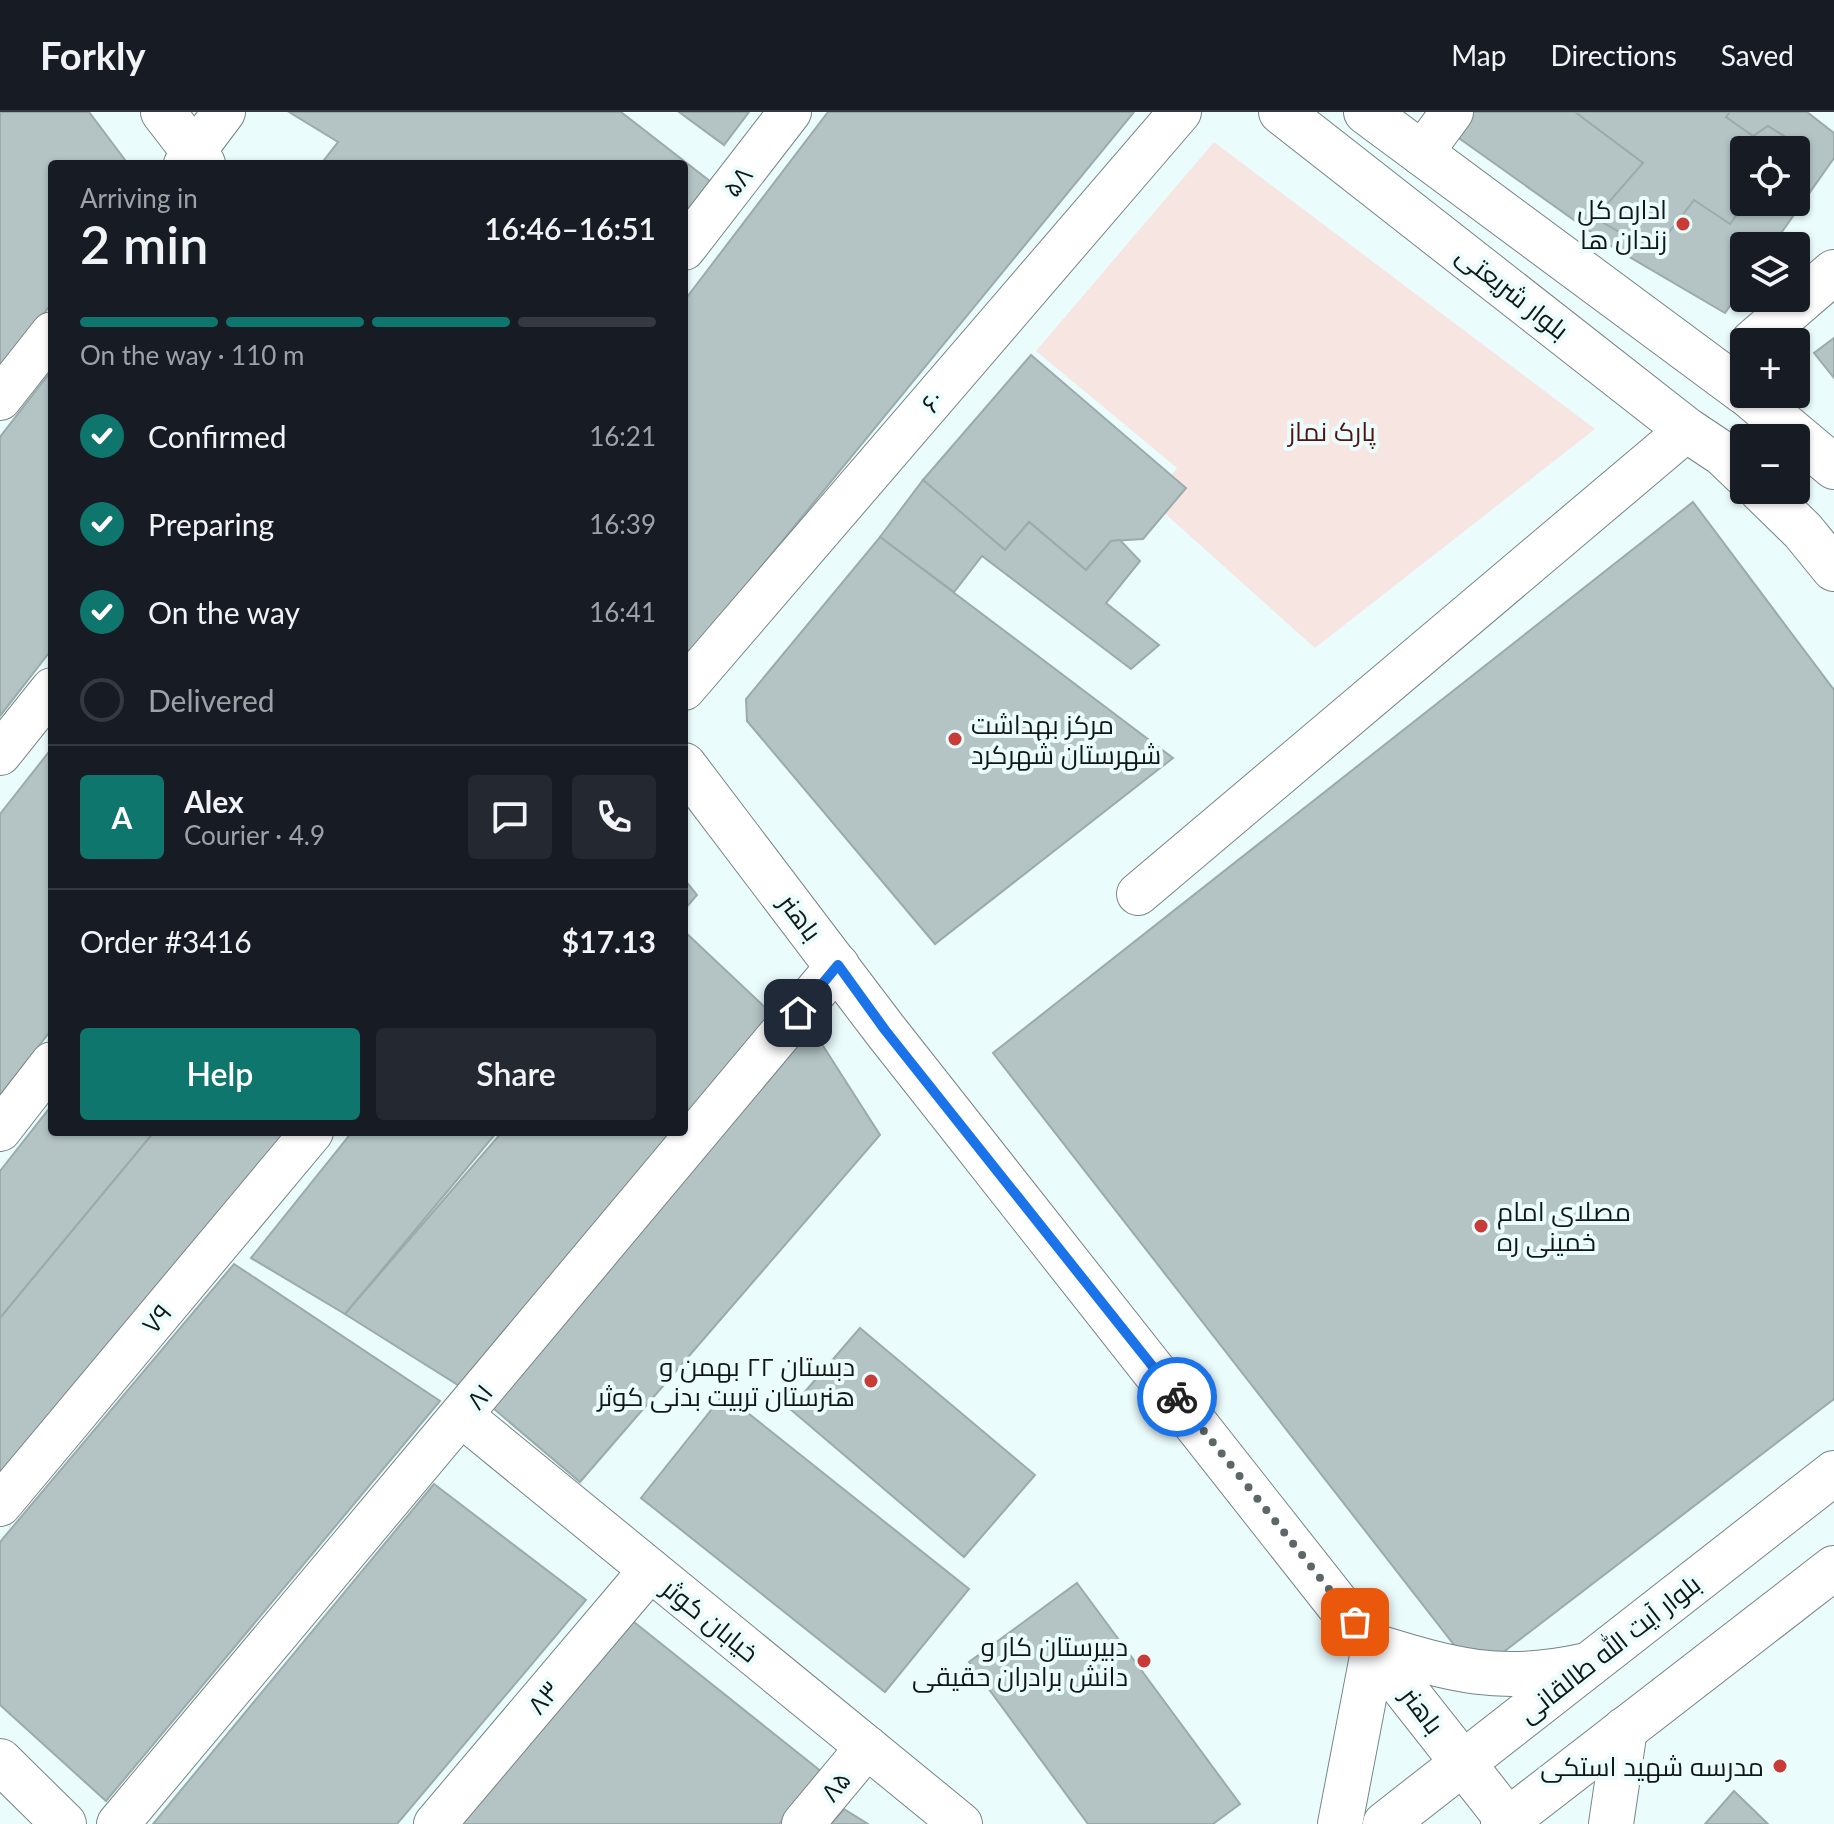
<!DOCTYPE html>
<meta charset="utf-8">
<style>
:root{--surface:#171b24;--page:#242831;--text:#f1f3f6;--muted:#9ea1a6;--line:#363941;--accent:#0f766e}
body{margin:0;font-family:Lato,Cairo,sans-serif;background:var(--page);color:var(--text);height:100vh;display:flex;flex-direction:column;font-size:30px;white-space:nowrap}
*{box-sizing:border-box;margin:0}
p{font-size:26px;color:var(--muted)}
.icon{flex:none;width:44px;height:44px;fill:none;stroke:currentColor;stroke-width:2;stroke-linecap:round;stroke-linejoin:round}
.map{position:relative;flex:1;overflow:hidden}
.panel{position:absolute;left:48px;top:48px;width:640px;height:976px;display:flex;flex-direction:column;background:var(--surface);border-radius:8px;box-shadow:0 2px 6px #0004}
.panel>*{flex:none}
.fabs{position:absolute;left:1730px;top:24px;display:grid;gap:16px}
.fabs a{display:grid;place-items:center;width:80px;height:80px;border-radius:8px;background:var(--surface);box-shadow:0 2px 6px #0004;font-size:40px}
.pin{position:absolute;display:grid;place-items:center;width:68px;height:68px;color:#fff;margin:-34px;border-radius:16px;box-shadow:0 4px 12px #0006}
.courier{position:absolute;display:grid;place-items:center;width:80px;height:80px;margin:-40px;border:6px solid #1a73e8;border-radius:50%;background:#fff;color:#222;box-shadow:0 2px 10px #0007}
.overview em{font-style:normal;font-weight:600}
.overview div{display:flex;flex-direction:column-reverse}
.overview{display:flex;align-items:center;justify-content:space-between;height:136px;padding:0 32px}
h1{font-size:52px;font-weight:600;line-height:60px}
.bar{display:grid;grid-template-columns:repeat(4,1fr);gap:12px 8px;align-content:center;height:96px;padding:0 32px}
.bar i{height:10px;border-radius:6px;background:var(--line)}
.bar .active{background:var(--accent)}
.bar p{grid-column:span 4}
.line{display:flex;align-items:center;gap:20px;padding:0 32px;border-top:2px solid var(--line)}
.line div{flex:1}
.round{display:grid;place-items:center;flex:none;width:84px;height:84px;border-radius:8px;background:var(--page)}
ol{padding:0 32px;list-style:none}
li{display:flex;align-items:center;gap:24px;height:88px}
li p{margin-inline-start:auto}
li .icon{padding:8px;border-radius:50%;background:var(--accent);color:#fff;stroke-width:4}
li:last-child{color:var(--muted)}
li i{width:44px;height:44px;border:4px solid var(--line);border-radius:50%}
.button{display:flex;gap:16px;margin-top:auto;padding:16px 32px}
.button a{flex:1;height:92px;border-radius:8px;background:var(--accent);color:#fff;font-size:32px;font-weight:600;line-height:92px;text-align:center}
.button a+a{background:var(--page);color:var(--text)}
header{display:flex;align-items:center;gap:48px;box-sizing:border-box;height:112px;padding:0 40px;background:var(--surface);border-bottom:2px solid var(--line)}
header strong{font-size:38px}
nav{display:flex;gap:44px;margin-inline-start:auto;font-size:28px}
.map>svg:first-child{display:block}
</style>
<header>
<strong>Forkly</strong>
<nav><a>Map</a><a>Directions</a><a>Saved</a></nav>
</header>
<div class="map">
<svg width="1834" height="1712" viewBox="0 0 1834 1712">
<rect width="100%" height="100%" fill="#ebfcfd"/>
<path fill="#f7e5e2" d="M 1214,30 L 1595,317 L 1315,536 L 1151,389 L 1177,356 L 1036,239 Z"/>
<g fill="#b4c4c5" stroke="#9baaab" stroke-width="2" fill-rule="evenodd">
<path d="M 0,0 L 89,0 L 128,52 L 52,52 L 52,191 L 0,257 Z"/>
<path d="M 289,0 L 621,0 L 711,70 L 684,110 L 684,52 L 321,52 L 338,30 Z"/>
<path d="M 679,0 L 749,0 L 724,33 Z"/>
<path d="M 828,0 L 1134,0 L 688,544 L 684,540 L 684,189 Z"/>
<path d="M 1465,0 L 1807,0 L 1834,21 L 1834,46 L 1772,134 L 1744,134 L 1744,174 L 1725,201 L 1609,133 L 1449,19 ZM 1744,38 L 1796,38 L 1796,90 L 1744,90 Z"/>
<path d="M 1575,0 L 1730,0 L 1726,5 L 1753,24 L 1768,14 L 1792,29 L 1785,38 L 1744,38 L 1746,90 L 1730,112 L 1694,88 L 1654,140 L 1595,106 L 1643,51 Z"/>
<path d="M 1834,226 L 1834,266 L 1814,241 Z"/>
<path d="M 1031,243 L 1186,376 L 1143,427 L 1111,429 L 1086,458 L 1029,410 L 1005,438 L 923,368 Z"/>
<path d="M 52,258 L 52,537 L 0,604 L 0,325 Z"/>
<path d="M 923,368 L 1005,438 L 1029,410 L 1086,458 L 1111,429 L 1120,428 L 1140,449 L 1106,491 L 1159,533 L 1131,557 L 982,444 L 954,480 L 880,425 Z"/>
<path d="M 1693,390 L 1834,578 L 1834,1287 L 1476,1561 L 993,941 Z"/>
<path d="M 880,425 L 1173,646 L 935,832 L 747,609 L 746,587 Z"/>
<path d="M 52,636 L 52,917 L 0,984 L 0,702 Z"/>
<path d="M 684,767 L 697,783 L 684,798 Z"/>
<path d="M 684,819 L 771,901 L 684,1006 Z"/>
<path d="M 811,915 L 880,1023 L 580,1370 L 487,1291 Z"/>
<path d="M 52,993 L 52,1020 L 154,1020 L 0,1206 L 0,1059 Z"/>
<path d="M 154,1020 L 290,1020 L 0,1373 L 0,1206 Z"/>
<path d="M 352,1020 L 497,1020 L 345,1202 L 251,1146 Z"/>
<path d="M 502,1020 L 672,1020 L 461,1275 L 345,1202 Z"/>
<path d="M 234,1152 L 440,1289 L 106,1689 L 0,1593 L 0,1430 Z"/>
<path d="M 860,1216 L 1035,1363 L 964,1445 L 790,1297 Z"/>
<path d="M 724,1282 L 969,1477 L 885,1580 L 641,1386 Z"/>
<path d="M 434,1372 L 586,1488 L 397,1712 L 153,1712 Z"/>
<path d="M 1077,1471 L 1240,1692 L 1213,1712 L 1088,1712 L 969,1550 Z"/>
<path d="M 629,1506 L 823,1661 L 779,1712 L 460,1712 Z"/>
<path d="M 1734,1679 L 1768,1712 L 1705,1712 Z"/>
<path d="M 844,1697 L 868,1712 L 831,1712 Z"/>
</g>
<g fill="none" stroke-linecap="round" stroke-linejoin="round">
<defs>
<g id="street">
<path d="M 1421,42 L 1452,0"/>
<path d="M 185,52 L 224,0"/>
<path d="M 684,137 L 790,0"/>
<path d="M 0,287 L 52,221"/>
<path d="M 684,577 L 1180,0"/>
<path d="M 0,642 L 52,577"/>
<path d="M 1138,782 L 1687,318"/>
<path d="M 0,1018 L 52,951"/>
<path d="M 462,1304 L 961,1712"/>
<path d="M 0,1393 L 312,1020"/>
<path d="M 118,1712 L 838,853"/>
<path d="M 435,1712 L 650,1458"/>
<path d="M 803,1712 L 867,1635"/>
</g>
<g id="secondary">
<path d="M 163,0 L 203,52"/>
<path d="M 1281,0 L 1687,318 L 1723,342 L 1744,362"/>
<path d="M 1366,0 L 1744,280"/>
<path d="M 1753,230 L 1834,160"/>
<path d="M 1747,282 L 1834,355"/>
<path d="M 1761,378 L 1803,419 L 1834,457"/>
<path d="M 684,653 L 885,918 L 1511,1712"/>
<path d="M 1374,1534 C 1452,1558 1500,1572 1582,1554"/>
<path d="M 1340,1712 L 1374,1534"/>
<path d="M 1385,1712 L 1834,1361"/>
<path d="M 1503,1712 L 1834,1456"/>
<path d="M 1611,1712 L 1625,1617"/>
</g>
<path id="primary" d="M 0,1649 L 64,1712"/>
</defs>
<use href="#street" stroke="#768586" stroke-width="44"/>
<use href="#secondary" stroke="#768586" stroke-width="46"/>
<use href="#primary" stroke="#768586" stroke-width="46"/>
<use href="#street" stroke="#fff" stroke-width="42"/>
<use href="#secondary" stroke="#fff" stroke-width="44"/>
<use href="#primary" stroke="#fff" stroke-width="44"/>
</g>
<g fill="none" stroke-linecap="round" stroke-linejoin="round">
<path stroke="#5d6768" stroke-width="8" stroke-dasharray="0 14.4" d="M 1177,1285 L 1355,1510"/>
<path stroke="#1a73e8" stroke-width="10" d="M 798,901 L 838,853 L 885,918 L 1177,1285"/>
</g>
<g fill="#c93b36" stroke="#ebfcfd" stroke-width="3">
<circle cx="1683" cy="112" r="8"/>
<circle cx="955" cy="627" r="8"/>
<circle cx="1481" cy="1114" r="8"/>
<circle cx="871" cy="1269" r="8"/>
<circle cx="1144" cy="1549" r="8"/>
<circle cx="1780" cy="1654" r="8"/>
</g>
<g text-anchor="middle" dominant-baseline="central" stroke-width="8" stroke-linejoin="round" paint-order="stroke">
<g font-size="26" fill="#111717" stroke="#ebfcfd">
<text transform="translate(737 69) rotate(-52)">۵۸</text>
<text transform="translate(1513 180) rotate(38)">بلوار شریعتی</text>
<text transform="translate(932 289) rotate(-49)">۶۰</text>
<text transform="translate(801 805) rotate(53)">باهنر</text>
<text transform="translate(156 1206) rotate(-50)">۷۹</text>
<text transform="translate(479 1284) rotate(-50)">۸۱</text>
<text transform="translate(711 1508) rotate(39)">خیابان کوثر</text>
<text transform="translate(1609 1536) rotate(-38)">بلوار آیت الله طالقانی</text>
<text transform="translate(543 1585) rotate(-50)">۸۳</text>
<text transform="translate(1423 1598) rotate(53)">باهنر</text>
<text transform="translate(835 1674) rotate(-51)">۸۵</text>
</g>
<g font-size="26" fill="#111717" stroke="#ebfcfd" text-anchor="end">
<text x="1667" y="97">اداره کل<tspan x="1667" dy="30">زندان ها</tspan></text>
<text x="971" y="612" text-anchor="start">مرکز بهداشت<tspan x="971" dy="30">شهرستان شهرکرد</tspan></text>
<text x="1497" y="1099" text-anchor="start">مصلای امام<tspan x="1497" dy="30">خمینی ره</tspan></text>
<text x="855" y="1254">دبستان ۲۲ بهمن و<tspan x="855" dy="30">هنرستان تربیت بدنی کوثر</tspan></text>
<text x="1128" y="1534">دبیرستان کار و<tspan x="1128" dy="30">دانش برادران حقیقی</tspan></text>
<text x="1764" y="1654">مدرسه شهید استکی</text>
</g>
<g font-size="26" fill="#511210" stroke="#ebfcfd">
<text x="1332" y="319">پارک نماز</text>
</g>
</g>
</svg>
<div class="fabs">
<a><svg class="icon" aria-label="locate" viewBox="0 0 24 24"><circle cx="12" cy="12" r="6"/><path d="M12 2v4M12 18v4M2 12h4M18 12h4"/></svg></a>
<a><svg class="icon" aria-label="layers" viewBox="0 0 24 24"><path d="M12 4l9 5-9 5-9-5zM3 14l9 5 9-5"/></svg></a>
<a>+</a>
<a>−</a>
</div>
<div class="pin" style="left:1355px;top:1510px;background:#ea580c"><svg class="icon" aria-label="bag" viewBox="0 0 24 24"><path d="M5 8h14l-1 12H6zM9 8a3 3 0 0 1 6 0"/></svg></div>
<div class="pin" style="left:798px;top:901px;background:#1f2937"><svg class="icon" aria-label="home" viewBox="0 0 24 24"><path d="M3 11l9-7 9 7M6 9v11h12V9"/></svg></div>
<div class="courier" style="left:1177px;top:1285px"><svg class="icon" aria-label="bike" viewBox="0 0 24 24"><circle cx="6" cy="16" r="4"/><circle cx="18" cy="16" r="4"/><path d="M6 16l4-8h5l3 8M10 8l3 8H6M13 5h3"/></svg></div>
<section class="panel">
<div class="overview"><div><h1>2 min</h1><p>Arriving in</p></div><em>16:46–16:51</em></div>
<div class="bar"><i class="active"></i><i class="active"></i><i class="active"></i><i></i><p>On the way · 110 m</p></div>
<ol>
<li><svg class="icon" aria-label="check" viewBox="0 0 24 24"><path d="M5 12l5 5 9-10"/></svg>Confirmed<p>16:21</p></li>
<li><svg class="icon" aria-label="check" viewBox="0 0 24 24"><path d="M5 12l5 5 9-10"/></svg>Preparing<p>16:39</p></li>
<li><svg class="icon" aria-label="check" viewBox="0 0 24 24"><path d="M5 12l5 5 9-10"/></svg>On the way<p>16:41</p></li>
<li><i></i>Delivered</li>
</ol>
<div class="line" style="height:144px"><b class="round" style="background:var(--accent);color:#fff">A</b><div><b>Alex</b><p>Courier · 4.9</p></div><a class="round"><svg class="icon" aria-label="chat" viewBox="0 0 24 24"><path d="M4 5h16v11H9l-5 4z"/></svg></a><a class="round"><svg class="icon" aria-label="phone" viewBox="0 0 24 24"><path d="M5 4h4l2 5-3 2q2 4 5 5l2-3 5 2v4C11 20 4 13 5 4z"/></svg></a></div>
<div class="line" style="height:104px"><div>Order #3416</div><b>$17.13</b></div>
<div class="button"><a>Help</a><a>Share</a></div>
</section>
</div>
